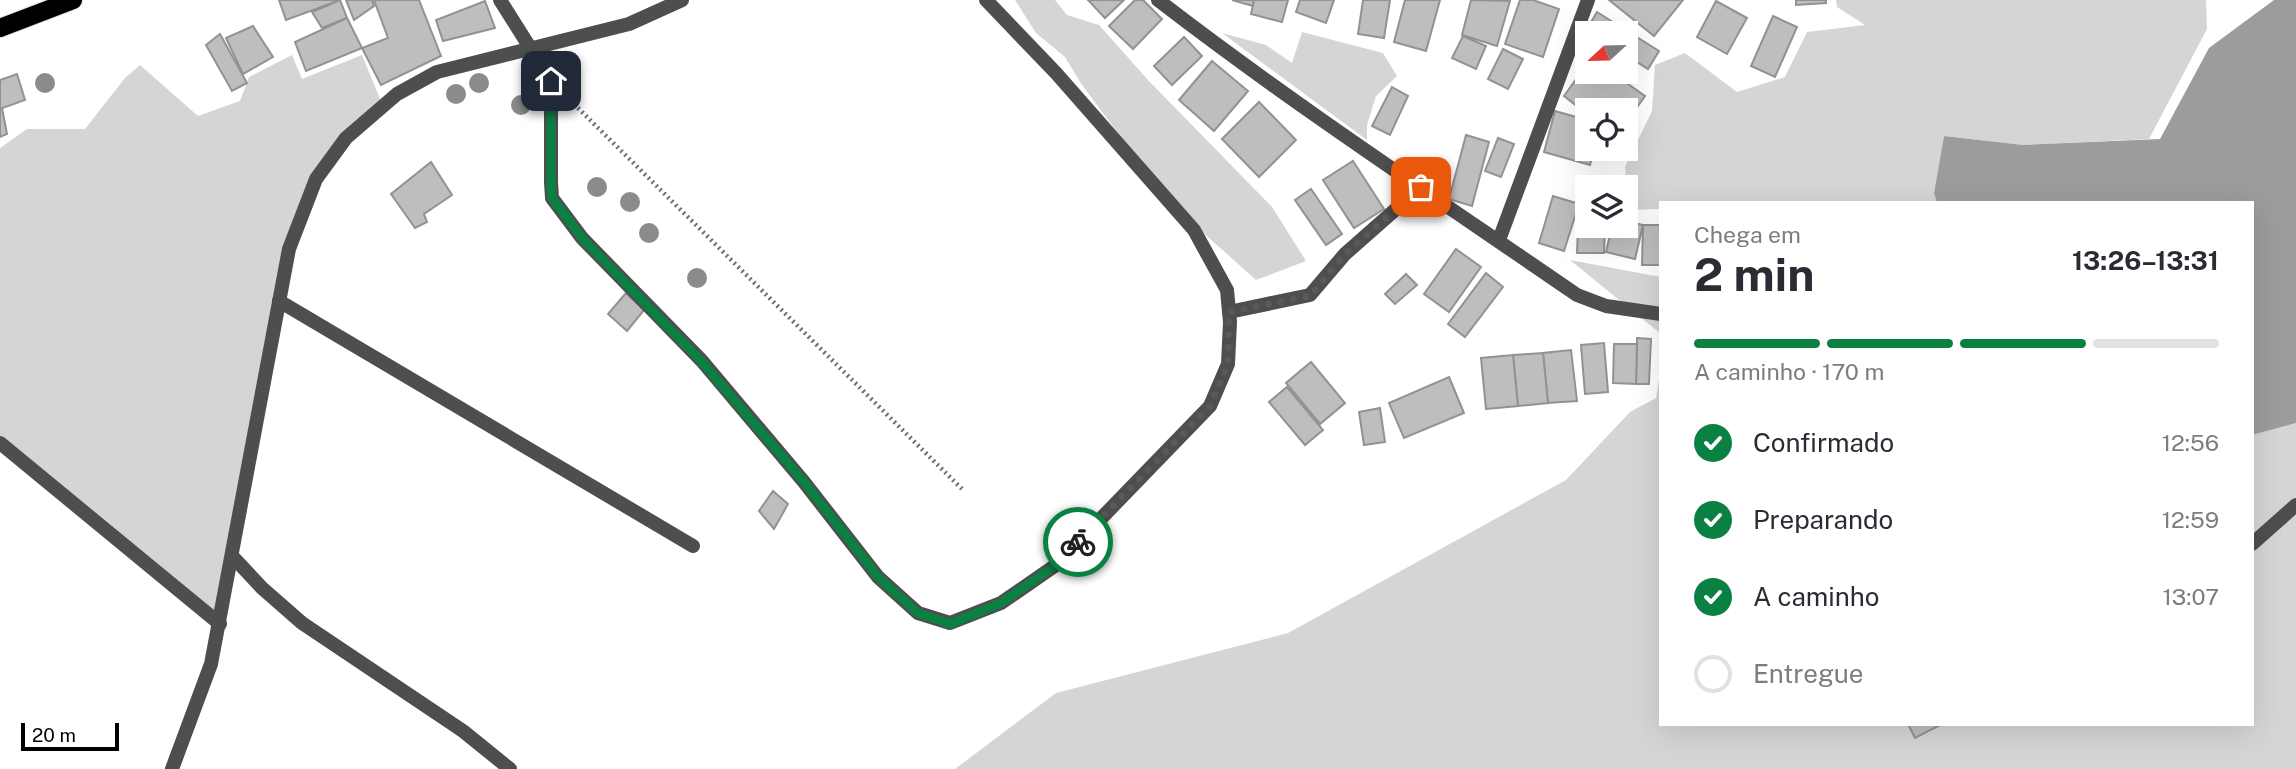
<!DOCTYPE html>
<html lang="pt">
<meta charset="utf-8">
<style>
:root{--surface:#fff;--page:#f2f2f3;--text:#2b2b33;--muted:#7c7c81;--line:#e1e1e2;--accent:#0b8043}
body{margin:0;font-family:"Public Sans",sans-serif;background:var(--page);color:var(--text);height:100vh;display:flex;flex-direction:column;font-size:26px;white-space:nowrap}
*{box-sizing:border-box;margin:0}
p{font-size:23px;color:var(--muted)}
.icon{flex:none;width:38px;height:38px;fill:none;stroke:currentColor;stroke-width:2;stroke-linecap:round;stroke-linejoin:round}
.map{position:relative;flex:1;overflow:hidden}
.panel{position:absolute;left:1659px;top:201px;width:595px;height:525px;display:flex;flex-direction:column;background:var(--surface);border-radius:0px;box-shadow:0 7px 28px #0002}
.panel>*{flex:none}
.needle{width:46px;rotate:248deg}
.tools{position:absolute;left:1575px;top:21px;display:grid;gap:14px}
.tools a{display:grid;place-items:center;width:63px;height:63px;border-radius:0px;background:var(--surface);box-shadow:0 7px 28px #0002;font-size:35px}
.scale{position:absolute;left:21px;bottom:18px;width:98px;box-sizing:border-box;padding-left:7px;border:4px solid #000;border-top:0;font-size:19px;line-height:24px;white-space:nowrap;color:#000;-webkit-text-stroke:5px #fff;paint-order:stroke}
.pin{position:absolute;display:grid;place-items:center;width:60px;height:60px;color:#fff;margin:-30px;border-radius:14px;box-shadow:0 4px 10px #0006}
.courier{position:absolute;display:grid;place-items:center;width:70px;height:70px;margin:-35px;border:5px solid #0b8043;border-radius:50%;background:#fff;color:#222;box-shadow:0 2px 9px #0007}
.head em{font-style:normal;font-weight:700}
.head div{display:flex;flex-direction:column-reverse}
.head{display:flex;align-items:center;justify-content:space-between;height:119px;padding:0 35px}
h1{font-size:46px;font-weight:700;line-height:52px}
.bar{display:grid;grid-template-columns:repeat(4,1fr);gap:10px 7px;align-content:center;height:84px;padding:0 35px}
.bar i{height:9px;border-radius:5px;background:var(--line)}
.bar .selected{background:var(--accent)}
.bar p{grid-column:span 4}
ol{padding:0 35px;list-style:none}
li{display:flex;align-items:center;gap:21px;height:77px}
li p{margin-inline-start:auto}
li .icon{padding:7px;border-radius:50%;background:var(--accent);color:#fff;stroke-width:4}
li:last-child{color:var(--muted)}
li i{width:38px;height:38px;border:4px solid var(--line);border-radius:50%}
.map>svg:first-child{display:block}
</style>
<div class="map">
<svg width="2296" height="769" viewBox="0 0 2296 769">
<rect width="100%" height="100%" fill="#fff"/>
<g fill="#d5d5d5">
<path d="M 1015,0 L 1055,0 L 1067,15 L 1099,25 L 1148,80 L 1272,207 L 1306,261 L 1256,280 L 1171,204 L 1082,85 L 1065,57 L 1036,33 Z"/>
<path d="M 1836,0 L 2206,0 L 2207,29 L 2149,139 L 2023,145 L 1944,136 L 1934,193 L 1937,203 L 1661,203 L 1661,209 L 1628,210 L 1625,167 L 1652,111 L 1655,65 L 1685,53 L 1737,92 L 1785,77 L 1807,32 L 1865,25 L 1837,7 Z"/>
<path d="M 1302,32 L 1383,53 L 1397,76 L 1376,96 L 1367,125 L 1367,140 L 1222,33 L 1266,45 L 1292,63 Z"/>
<path d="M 292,55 L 302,79 L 362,55 L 383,106 L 316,179 L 289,249 L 220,624 L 0,443 L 0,148 L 27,129 L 85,129 L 125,78 L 140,65 L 198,116 L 240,101 L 249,77 Z"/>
<path d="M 1570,260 L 1661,277 L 1661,334 Z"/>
<path d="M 1661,367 L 1661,724 L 2252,724 L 2252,435 L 2296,423 L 2296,769 L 955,769 L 1056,693 L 1288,633 L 1566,480 L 1630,412 L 1656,398 Z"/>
</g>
<path fill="#9c9c9c" d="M 2274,0 L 2296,0 L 2296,423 L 2252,435 L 2252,203 L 1937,203 L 1934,193 L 1944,136 L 2023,145 L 2160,139 L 2209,48 Z"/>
<g fill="#bebebe" stroke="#929292" stroke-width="2">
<path d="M 279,0 L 340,0 L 286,20 Z"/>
<path d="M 340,0 L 347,18 L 322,28 L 312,12 Z"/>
<path d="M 346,0 L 372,0 L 374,6 L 354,20 Z"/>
<path d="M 374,0 L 419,0 L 441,56 L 381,85 L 362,48 L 388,38 Z"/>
<path d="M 1088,0 L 1124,0 L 1105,18 Z"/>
<path d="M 1135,0 L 1143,0 L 1162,19 L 1133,49 L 1109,26 Z"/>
<path d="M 1232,0 L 1254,0 L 1253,6 Z"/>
<path d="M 1254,0 L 1288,0 L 1282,22 L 1251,14 Z"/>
<path d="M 1300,0 L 1334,0 L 1326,23 L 1296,12 Z"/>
<path d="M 1363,0 L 1390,0 L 1384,38 L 1358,34 Z"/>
<path d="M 1405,0 L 1440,0 L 1426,51 L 1394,42 Z"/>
<path d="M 1471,0 L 1510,1 L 1497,46 L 1462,35 Z"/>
<path d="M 1520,0 L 1533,0 L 1559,9 L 1543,57 L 1505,44 Z"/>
<path d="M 1609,0 L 1683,0 L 1654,36 Z"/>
<path d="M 1796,0 L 1826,0 L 1826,3 L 1796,5 Z"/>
<path d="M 485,1 L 495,28 L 443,41 L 436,20 Z"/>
<path d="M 1716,1 L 1747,18 L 1727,54 L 1697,37 Z"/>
<path d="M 1597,12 L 1659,51 L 1648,69 L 1626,55 L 1626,33 L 1589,33 L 1586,31 Z"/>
<path d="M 1773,16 L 1797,27 L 1775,77 L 1751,66 Z"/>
<path d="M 347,18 L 362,48 L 306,71 L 295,42 Z"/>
<path d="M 253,26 L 273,57 L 243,74 L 226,38 Z"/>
<path d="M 220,34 L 247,83 L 232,91 L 206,45 Z"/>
<path d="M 1463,36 L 1486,46 L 1476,69 L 1452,58 Z"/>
<path d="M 1184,37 L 1202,56 L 1172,85 L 1154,66 Z"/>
<path d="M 1503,49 L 1523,59 L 1508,89 L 1488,79 Z"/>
<path d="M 1212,61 L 1248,91 L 1214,131 L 1179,100 Z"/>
<path d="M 1587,64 L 1587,72 L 1611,72 L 1645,96 L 1626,123 L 1626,110 L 1587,110 L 1587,114 L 1564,96 Z"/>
<path d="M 17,74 L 25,100 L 0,109 L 0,80 Z"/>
<path d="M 1392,87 L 1408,96 L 1390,135 L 1372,126 Z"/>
<path d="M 1259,102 L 1296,140 L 1259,177 L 1222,139 Z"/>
<path d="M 2,108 L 7,134 L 0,137 L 0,109 Z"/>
<path d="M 1555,111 L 1587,120 L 1587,149 L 1594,149 L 1590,165 L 1544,152 Z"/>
<path d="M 1466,135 L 1489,142 L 1472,206 L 1449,199 Z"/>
<path d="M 1498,138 L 1514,144 L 1501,177 L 1485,171 Z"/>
<path d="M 1353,161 L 1384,209 L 1354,228 L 1323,180 Z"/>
<path d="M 431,162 L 452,195 L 424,214 L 427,222 L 415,228 L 391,194 Z"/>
<path d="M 1311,189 L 1342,234 L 1326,245 L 1295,200 Z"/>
<path d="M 1553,196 L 1579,204 L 1564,251 L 1539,243 Z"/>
<path d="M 1579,204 L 1587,204 L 1587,226 L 1605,226 L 1604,253 L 1577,253 Z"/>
<path d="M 1626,221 L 1643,225 L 1635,259 L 1606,252 L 1612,226 L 1626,226 Z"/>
<path d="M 1643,225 L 1661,225 L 1660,265 L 1642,265 Z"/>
<path d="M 1456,249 L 1481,267 L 1449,312 L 1424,294 Z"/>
<path d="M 1486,273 L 1503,287 L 1465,337 L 1448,324 Z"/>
<path d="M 1406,274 L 1417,285 L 1395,304 L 1385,294 Z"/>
<path d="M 626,293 L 644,310 L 627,331 L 608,314 Z"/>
<path d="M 1637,338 L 1651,339 L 1649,384 L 1636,384 Z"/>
<path d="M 1604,343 L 1608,392 L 1585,394 L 1581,345 Z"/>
<path d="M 1614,344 L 1637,344 L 1636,384 L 1613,383 Z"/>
<path d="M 1571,350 L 1577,401 L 1548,403 L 1543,353 Z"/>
<path d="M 1543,353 L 1548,403 L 1518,406 L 1513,355 Z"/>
<path d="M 1513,355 L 1518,406 L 1486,409 L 1481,358 Z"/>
<path d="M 1311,362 L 1345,403 L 1320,424 L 1286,383 Z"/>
<path d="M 1449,377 L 1464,413 L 1404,438 L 1389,403 Z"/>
<path d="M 1287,387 L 1323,430 L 1305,445 L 1269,402 Z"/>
<path d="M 1380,408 L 1385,442 L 1364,445 L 1359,412 Z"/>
<path d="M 773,491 L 788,504 L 774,529 L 759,511 Z"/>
<path d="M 1908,724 L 1942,724 L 1915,738 Z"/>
</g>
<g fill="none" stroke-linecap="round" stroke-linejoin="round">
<defs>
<path id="primary" d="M 0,28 L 73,0"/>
</defs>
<use href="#primary" stroke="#dbdbdb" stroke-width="20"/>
<path stroke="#707070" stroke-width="4.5" stroke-dasharray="2 3.5" stroke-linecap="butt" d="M 574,104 L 964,491"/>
<g stroke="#4e4e4e" stroke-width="14">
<path d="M 500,0 L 551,81 L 551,182 L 552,198 L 582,238 L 702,361 L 804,482 L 878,577 L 918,613 L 950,623 L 1001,603 L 1056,565 L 1210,406 L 1228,364 L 1230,322 L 1227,290 L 1194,230 L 1056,73 L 986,0"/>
<path d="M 1158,0 C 1293,104 1436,198 1577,295 L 1606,306 L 1661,314"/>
<path d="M 1499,240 L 1588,0"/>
<path d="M 279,301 L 693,546"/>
<path d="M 1229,312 L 1310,295 L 1345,254 L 1421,187"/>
<path d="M 0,443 L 220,624"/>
<path d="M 2252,544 L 2296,505"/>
<path d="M 233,557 L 262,588 L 302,623 L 463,731 L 510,769"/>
<path d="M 172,769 L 211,664 L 289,249 L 316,179 L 346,138 L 397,94 L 437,72 L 629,24 L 682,0"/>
</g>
<use href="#primary" stroke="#000" stroke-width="18"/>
</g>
<g fill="#8b8b8b">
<circle cx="45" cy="83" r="10"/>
<circle cx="479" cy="83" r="10"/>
<circle cx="456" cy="94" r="10"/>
<circle cx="521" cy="105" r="10"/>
<circle cx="597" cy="187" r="10"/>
<circle cx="630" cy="202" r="10"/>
<circle cx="649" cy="233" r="10"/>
<circle cx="697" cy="278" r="10"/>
</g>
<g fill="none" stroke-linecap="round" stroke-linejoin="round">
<path stroke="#595959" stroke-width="7" stroke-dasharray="0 12.6" d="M 1078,542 L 1210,406 L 1228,364 L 1229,312 L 1310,296 L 1345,254 L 1421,187"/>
<path stroke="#0b8043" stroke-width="9" d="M 551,81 L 551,182 L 552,198 L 582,238 L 702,362 L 804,482 L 878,577 L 918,613 L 950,624 L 1001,603 L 1056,565 L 1078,542"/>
</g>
</svg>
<div class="tools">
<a><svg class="needle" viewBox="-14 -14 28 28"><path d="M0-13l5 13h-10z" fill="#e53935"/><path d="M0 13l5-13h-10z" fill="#7c7c81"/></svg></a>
<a><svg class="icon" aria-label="locate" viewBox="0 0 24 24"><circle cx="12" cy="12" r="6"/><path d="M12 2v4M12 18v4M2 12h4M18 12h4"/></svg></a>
<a><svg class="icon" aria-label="layers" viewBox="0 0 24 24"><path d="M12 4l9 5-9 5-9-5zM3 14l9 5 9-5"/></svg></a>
</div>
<div class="scale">20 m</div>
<div class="pin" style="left:1421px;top:187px;background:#ea580c"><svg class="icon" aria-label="bag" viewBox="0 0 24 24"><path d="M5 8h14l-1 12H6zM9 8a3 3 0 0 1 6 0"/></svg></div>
<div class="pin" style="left:551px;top:81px;background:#1f2937"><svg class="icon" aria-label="home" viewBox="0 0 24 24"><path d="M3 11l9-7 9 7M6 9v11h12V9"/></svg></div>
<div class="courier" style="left:1078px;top:542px"><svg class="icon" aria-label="bike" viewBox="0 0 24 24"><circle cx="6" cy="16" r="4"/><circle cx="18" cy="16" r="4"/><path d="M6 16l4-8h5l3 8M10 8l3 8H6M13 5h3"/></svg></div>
<section class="panel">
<div class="head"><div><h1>2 min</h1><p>Chega em</p></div><em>13:26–13:31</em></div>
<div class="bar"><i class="selected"></i><i class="selected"></i><i class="selected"></i><i></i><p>A caminho · 170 m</p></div>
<ol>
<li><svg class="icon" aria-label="check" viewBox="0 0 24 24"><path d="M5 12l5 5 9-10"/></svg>Confirmado<p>12:56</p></li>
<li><svg class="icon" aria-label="check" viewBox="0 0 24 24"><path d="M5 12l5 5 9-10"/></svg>Preparando<p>12:59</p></li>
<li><svg class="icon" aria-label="check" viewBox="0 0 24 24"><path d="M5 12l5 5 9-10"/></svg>A caminho<p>13:07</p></li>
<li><i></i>Entregue</li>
</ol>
</section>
</div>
